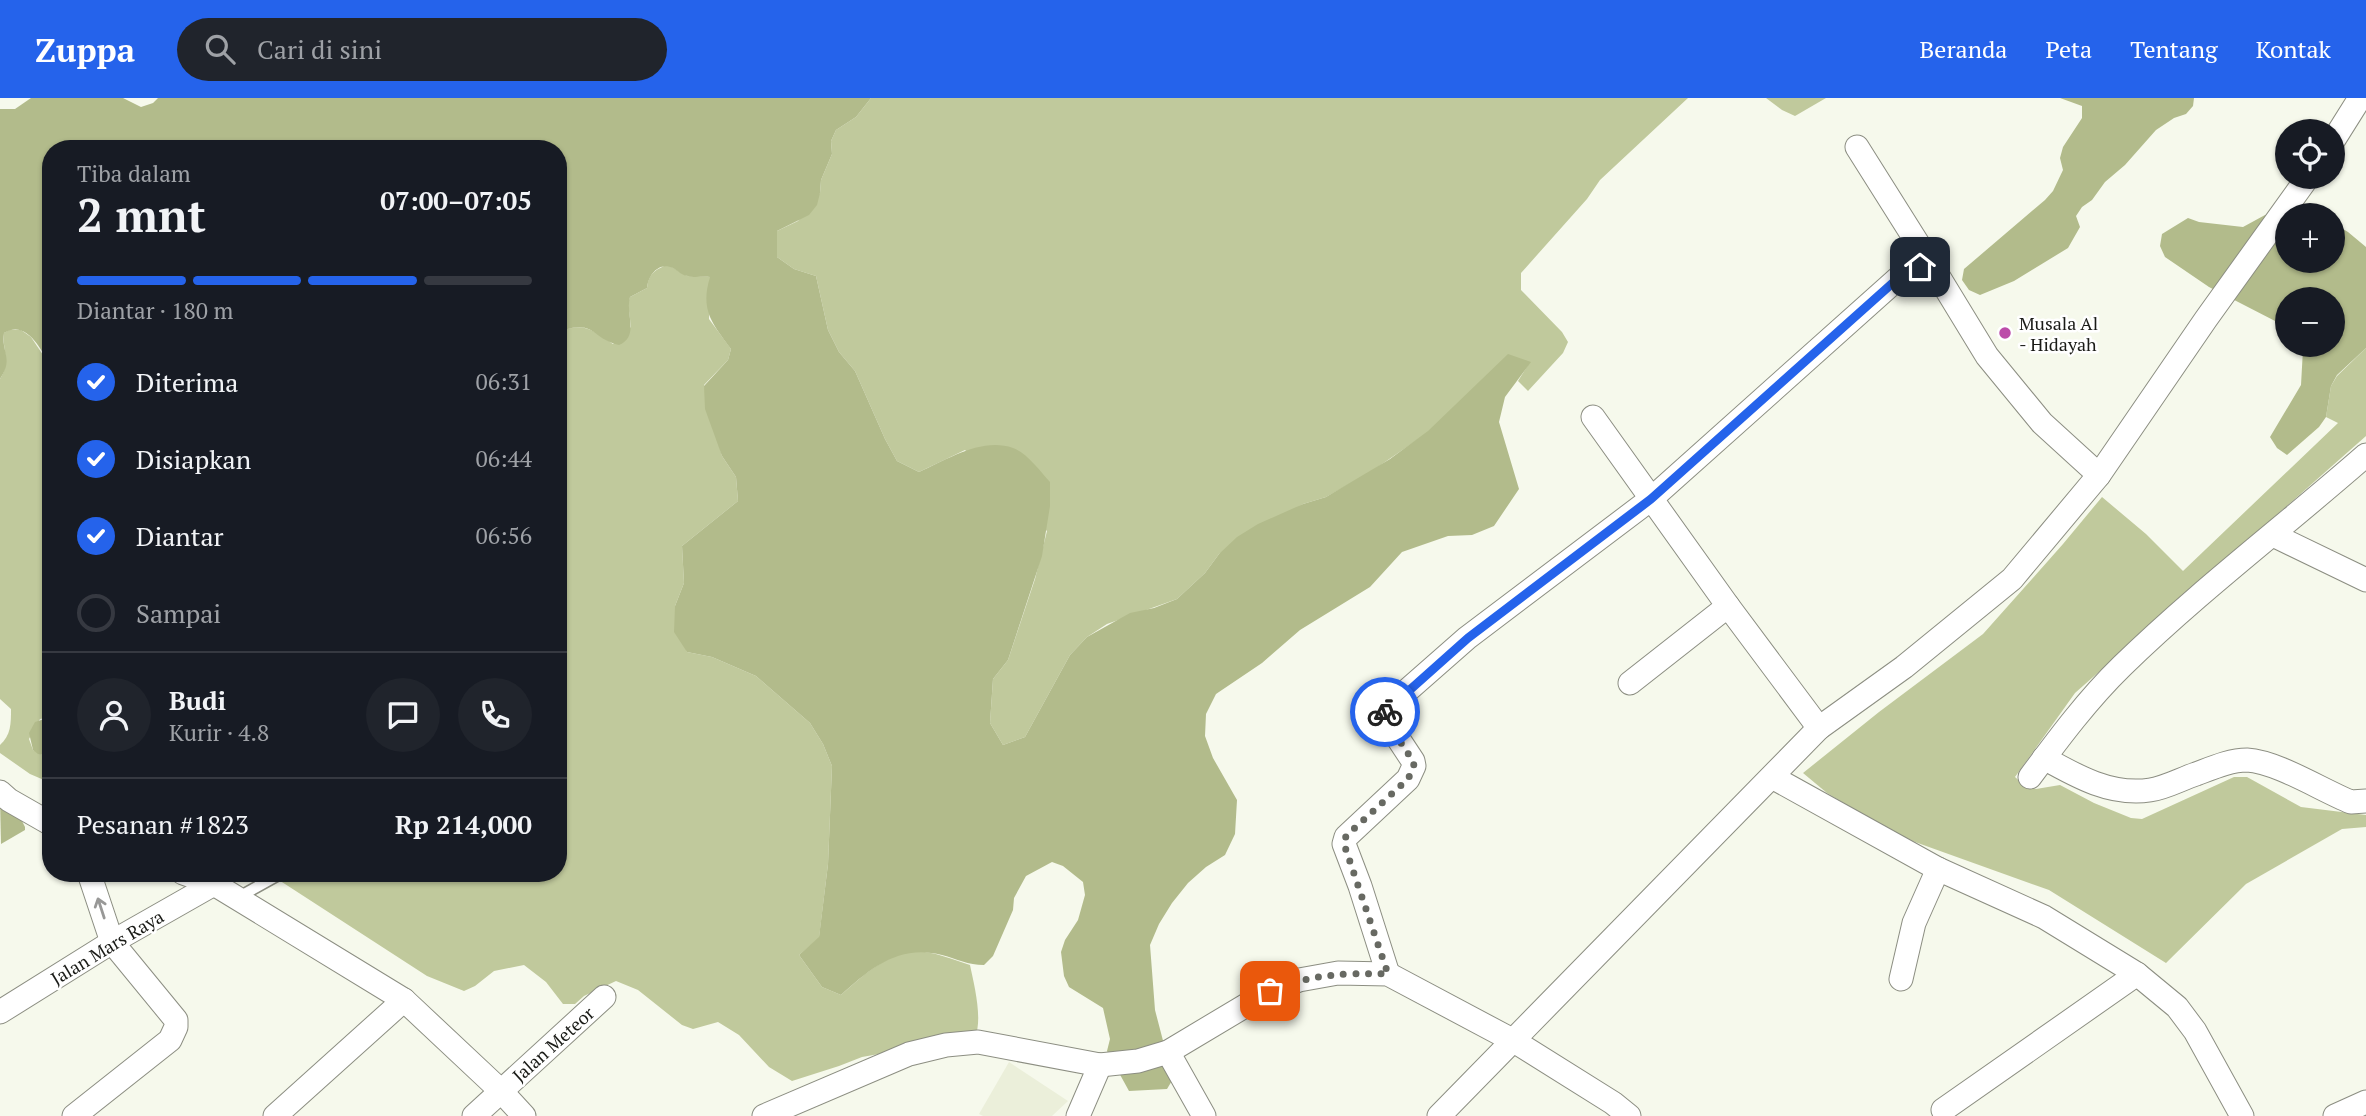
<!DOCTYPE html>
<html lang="id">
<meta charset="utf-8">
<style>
:root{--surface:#171b24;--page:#20242c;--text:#f1f3f6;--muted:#9ea1a6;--line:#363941;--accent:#2563eb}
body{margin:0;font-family:"PT Serif",serif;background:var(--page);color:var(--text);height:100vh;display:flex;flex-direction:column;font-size:26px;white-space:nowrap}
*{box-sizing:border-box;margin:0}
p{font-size:23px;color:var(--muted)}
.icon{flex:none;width:38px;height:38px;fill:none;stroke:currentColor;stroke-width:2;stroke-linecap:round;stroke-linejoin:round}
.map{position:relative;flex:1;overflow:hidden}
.sheet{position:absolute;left:42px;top:42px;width:525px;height:742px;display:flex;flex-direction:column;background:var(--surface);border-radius:28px;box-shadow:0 2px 5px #0004}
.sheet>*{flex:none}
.tools{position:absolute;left:2275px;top:21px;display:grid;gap:14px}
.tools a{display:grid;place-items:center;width:70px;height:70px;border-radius:50%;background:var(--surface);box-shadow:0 2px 5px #0004;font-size:35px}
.pin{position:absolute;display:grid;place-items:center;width:60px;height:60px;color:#fff;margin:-30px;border-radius:14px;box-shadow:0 4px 10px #0006}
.courier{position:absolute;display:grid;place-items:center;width:70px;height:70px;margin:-35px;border:5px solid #2563eb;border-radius:50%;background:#fff;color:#222;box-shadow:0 2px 9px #0007}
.overview em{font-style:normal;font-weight:700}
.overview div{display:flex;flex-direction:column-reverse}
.overview{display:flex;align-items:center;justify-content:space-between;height:119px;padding:0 35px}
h1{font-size:46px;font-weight:700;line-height:52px}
.bar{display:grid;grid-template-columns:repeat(4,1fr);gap:10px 7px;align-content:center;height:84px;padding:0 35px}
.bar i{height:9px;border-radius:5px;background:var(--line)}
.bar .on{background:var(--accent)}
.bar p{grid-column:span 4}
.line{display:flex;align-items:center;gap:18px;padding:0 35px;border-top:2px solid var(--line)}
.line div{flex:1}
.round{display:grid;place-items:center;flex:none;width:74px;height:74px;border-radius:37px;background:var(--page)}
ol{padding:0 35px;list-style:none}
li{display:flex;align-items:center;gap:21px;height:77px}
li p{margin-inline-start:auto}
li .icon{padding:7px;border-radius:50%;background:var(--accent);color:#fff;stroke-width:4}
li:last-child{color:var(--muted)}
li i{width:38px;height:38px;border:4px solid var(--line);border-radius:50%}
header{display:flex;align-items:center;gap:42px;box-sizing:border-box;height:98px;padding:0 35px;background:var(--accent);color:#fff}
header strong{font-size:33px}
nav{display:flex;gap:38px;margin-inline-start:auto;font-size:24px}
.search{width:490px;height:63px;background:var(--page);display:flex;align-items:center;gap:18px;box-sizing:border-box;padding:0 24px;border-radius:38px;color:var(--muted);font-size:26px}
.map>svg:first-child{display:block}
</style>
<header>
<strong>Zuppa</strong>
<div class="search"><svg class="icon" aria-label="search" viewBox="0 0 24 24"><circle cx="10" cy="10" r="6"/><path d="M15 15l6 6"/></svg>Cari di sini</div>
<nav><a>Beranda</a><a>Peta</a><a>Tentang</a><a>Kontak</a></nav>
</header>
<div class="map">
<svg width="2366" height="1018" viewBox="0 0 2366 1018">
<rect width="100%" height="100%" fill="#f6f9ec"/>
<path fill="#ebefda" d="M 1009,964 L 1068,1003 L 1052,1018 L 983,1018 L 979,1016 Z"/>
<g fill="#c0c99c">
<path d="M 871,0 L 1688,0 L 1600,82 L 1587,101 L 1521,175 L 1521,192 L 1562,234 L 1568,244 L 1563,255 L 1528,293 L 1518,283 L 1530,264 L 1369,375 L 1326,399 L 1303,406 L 1281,418 L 1219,456 L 1205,475 L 1177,501 L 1107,526 L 1087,539 L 1070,557 L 1025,639 L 1003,647 L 990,625 L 993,581 L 1008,562 L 1035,481 L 1047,433 L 965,352 L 919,374 L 897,363 L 885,341 L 855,273 L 839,254 L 828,232 L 816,178 L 794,171 L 777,159 L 777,133 L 798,123 L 820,95 L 821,82 L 832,56 L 831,43 L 836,32 L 856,19 Z"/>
<path d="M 1766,0 L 1826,0 L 1795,18 L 1782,12 Z"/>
<path d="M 664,168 L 670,168 L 687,178 L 710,179 L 709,221 L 731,251 L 728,262 L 704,287 L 722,358 L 736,379 L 738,403 L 682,448 L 684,485 L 675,508 L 687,554 L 712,559 L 756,578 L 810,625 L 823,646 L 832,668 L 828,766 L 819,840 L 799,857 L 822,889 L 841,897 C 860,880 889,853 916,853 C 935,854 952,861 970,867 C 974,886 983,921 975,939 L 862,959 L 839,968 L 792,983 L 769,969 L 739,937 L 718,924 L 693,931 L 682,927 L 638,892 L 616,883 L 584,898 L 575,906 L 563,906 L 546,884 L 524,867 L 494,873 L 475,888 L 464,893 L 427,878 L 268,775 L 558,775 L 558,234 C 585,224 590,231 613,246 L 631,229 L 628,205 L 630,199 L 647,190 C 648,178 653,173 664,168 Z"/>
<path d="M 9,232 L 21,232 L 31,239 L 51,269 L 51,326 L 43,333 L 51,348 L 51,619 L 40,621 L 29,641 L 33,652 L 45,658 L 51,658 L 51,685 L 30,676 L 0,655 L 0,647 C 11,637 11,626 11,611 L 0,601 L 0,281 C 11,264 2,252 4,235 Z"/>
<path d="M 2366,250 L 2366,338 L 2075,595 L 2015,679 L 2024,687 L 2036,691 L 2060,687 L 2094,705 L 2131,720 L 2142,721 L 2234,679 L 2247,679 L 2301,709 L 2366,717 L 2366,729 L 2342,731 L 2246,786 L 2166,865 L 2049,792 L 1915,744 L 1885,730 L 1827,695 L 1803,675 L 1879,614 L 1983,536 L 2063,446 L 2102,399 L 2146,436 L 2183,473 L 2338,325 L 2326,319 L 2331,288 L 2337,278 Z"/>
</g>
<g fill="#b2bb8b">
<path d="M 31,0 L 123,0 L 141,9 L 153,5 L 158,0 L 871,0 L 856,19 L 836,32 L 831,43 L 832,56 L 821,82 L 820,95 L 817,107 L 809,117 L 777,133 L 777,159 L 794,171 L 816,178 L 828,232 L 839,254 L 855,273 L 885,341 L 897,363 L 919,374 C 947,362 981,339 1013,350 C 1027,355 1040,373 1050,384 L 1050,408 L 1042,458 L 1008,562 L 993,581 L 990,625 L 1003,647 L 1025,639 L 1070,557 L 1087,539 L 1130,515 L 1154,510 L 1177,501 L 1205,475 L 1219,456 L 1237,439 L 1258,426 L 1303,406 L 1326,399 L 1390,361 L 1428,333 L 1508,256 L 1531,264 L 1505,299 L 1499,324 L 1519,391 L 1494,428 L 1472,437 L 1448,438 L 1402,454 L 1370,489 L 1300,532 L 1262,565 L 1216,596 L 1206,616 L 1205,638 L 1213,660 L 1237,702 L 1235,736 L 1225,757 L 1206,769 L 1188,785 L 1172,805 L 1159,826 L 1150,847 L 1155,912 L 1173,981 L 1167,991 L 1129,993 L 1107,953 L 1110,941 L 1103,910 L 1069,889 L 1064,878 L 1061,854 L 1065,842 L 1078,822 L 1085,797 L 1083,784 L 1063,768 L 1052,764 L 1026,778 L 1014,800 L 1013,812 L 993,858 L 984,867 C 968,867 957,861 942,857 C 899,846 871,870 841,897 L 822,889 L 799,857 L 819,839 L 828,766 L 832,668 L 823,646 L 810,625 L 756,578 L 712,559 L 687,554 L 674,534 L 675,508 L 684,485 L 682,448 L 738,403 L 736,379 L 722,358 L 705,311 L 704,288 L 728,262 L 731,251 C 712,225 700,212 710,179 C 703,178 694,180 688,178 C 683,178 678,173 673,170 C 659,163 648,177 647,190 L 630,199 C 625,216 640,238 619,247 C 590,240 596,220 558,234 L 558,51 L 51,51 L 51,269 C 42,253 27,221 4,235 C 1,255 14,260 0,281 L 0,11 L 15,11 Z"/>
<path d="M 2060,0 L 2194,0 L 2193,8 L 2186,16 L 2174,20 L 2156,32 L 2125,67 L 2105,84 L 2092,102 L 2082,109 L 2076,118 L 2080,129 L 2068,150 L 2014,183 L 1980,197 L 1969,192 L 1962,182 L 1964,171 L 2045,102 L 2053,93 L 2063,72 L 2060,60 L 2063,49 L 2082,20 L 2082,8 Z"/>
<path d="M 2305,108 L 2320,117 L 2287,117 L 2287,163 L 2333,163 L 2333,125 L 2348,134 L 2366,149 L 2366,250 L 2337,277 L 2331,288 L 2326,319 L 2319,329 L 2287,357 L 2277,350 L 2270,339 L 2301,287 L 2303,251 L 2301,247 L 2333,247 L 2333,201 L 2287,201 L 2287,233 L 2277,224 L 2209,189 L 2165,159 L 2160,148 L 2162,136 L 2188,120 L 2199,124 L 2243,129 L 2265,117 Z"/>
<path d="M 51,619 L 51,658 L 38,656 L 33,652 L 29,635 L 35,624 Z"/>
<path d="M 0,701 L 20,719 L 25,729 L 25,732 L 1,746 Z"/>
</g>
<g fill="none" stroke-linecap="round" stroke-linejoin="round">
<defs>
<path id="service" d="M 237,800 L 282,775"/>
<g id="minor">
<path d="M 2333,43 L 2360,0"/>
<path d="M 1857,49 L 1937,176"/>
<path d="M 1593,319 L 1728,508 L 1819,630"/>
<path d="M 2273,437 L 2366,482"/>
<path d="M 1630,585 L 1728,508"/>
<path d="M 2044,660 C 2076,678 2111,698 2150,692 C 2165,690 2181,681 2196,676 C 2212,670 2230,662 2247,662 C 2278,664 2321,692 2351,704 L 2366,703"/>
<path d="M 1772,679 L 1938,771 L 2044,819 L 2137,876 L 2177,909 L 2195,933 L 2242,1018"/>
<path d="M 2030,679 C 2059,640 2088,601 2122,568 C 2199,493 2285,428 2366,357"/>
<path d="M 0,694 L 9,702 L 51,726"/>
<path d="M 183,775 L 214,786 L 404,902 L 501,993 L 524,1018"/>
<path d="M 1388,876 L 1360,788 L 1344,746 L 1346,739 L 1408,681 L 1414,668 L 1413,663 L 1384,619 L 1385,612 L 1467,540 L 1651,401 L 1905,174 L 1920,169 L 1937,176 L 1987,258 L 2042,325 L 2099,377"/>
<path d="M 1901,881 L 1914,825 L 1938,771"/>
<path d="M 0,914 L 112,844 L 214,786"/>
<path d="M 1168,954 L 1204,1018"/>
<path d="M 1943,1012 L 2137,876"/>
<path d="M 74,1018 L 170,942 L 176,929 L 176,922 L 112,844 L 89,775"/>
<path d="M 275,1018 L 404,902"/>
<path d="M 474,1018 L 604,899"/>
<path d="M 764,1018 L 909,956 L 946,947 L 978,944 L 1100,967 L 1138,963 L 1168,954 L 1270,893 L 1299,882 L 1338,875 L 1388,876 L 1514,943 L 1613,1005 L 1629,1018"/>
<path d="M 1078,1018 L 1100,967"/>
<path d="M 1439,1018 L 1819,630 L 1904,569 L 2012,481 L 2099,377 L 2206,221 L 2308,79"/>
<path d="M 2335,1018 L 2366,1004"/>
</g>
</defs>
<use href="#service" stroke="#8c8e82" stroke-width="13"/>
<use href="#minor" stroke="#8c8e82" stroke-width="25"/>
<use href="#service" stroke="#fff" stroke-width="10"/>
<use href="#minor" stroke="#fff" stroke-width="23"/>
</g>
<defs><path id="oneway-shaft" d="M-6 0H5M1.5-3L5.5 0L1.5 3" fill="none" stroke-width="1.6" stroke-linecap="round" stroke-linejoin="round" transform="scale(1.75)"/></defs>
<use stroke="#989897" href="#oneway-shaft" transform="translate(101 810) rotate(-108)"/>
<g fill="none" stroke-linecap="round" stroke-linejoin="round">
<path stroke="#676962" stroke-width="7" stroke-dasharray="0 12.6" d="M 1270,893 C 1313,876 1342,875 1388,876 L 1344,746 L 1346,738 L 1408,681 L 1414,668 L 1413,663 L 1384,619 L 1385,614"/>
<path stroke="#2563eb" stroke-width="9" d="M 1385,614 L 1468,540 L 1651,401 L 1905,174 L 1920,169"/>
</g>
<circle fill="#bc4ca9" stroke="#fff" stroke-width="2.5" cx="2005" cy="235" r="7"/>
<g text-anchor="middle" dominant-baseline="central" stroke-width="5" stroke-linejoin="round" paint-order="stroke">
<g font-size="18" fill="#1a1b17" stroke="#fff" text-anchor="start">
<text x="2019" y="225">Musala Al<tspan x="2019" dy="21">- Hidayah</tspan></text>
</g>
<g font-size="18" fill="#1a1b17" stroke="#fff">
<text transform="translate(107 849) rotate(-31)">Jalan Mars Raya</text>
<text transform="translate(553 946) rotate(-42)">Jalan Meteor</text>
</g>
</g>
</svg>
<div class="tools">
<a><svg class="icon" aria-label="locate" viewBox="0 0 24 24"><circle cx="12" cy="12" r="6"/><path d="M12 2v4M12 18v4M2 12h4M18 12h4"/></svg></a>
<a>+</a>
<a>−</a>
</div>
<div class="pin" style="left:1270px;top:893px;background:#ea580c"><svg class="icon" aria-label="bag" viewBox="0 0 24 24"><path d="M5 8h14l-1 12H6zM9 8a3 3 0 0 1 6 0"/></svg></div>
<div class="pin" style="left:1920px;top:169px;background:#1f2937"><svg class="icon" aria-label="home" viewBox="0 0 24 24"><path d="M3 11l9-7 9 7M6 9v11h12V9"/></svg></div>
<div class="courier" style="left:1385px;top:614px"><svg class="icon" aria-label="bike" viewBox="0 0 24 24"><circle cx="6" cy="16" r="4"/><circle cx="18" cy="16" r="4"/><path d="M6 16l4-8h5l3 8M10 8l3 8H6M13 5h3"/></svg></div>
<section class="sheet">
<div class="overview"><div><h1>2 mnt</h1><p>Tiba dalam</p></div><em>07:00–07:05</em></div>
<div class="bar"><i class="on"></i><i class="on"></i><i class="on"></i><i></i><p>Diantar · 180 m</p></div>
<ol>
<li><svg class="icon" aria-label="check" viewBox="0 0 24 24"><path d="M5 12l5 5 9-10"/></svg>Diterima<p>06:31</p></li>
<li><svg class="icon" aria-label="check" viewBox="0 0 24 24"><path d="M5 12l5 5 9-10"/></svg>Disiapkan<p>06:44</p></li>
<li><svg class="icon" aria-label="check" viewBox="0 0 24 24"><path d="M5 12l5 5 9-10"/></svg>Diantar<p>06:56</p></li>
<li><i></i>Sampai</li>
</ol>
<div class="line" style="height:126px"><a class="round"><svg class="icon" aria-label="person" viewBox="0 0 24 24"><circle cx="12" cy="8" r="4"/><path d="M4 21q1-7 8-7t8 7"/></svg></a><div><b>Budi</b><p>Kurir · 4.8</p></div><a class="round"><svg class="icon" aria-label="chat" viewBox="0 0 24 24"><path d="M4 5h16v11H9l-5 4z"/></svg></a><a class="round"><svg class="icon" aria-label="phone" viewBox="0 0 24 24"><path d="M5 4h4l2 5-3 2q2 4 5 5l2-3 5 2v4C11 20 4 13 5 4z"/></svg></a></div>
<div class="line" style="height:91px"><div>Pesanan #1823</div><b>Rp 214,000</b></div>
</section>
</div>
